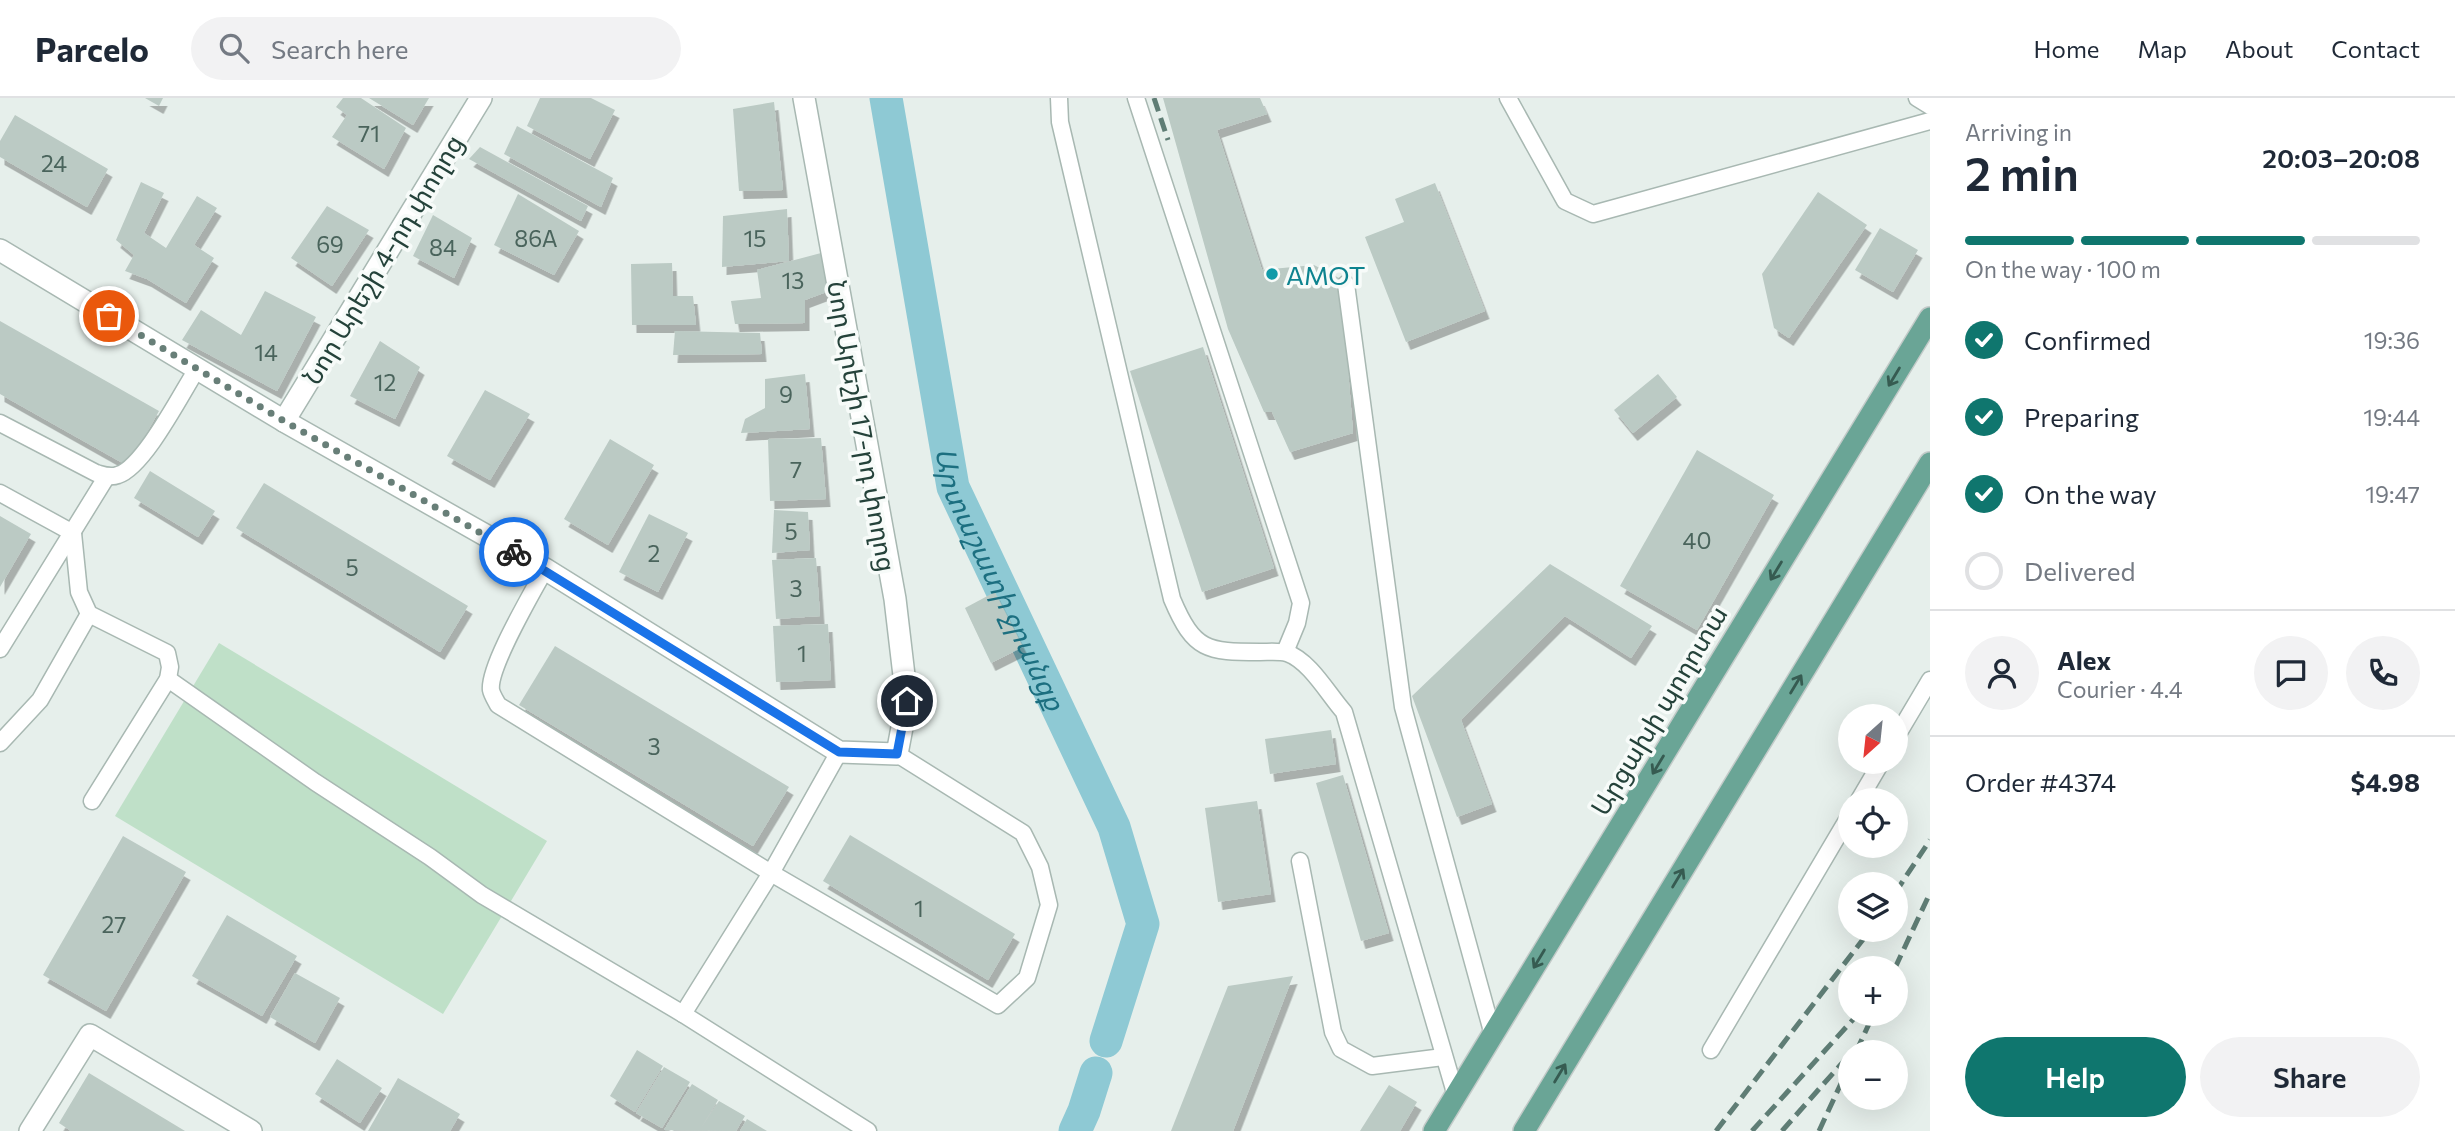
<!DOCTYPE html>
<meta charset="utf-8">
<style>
:root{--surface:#fff;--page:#f2f2f3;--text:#1f2937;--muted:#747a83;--line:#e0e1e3;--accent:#0f766e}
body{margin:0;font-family:Commissioner,"Noto Sans Armenian",sans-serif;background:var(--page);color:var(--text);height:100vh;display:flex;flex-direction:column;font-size:26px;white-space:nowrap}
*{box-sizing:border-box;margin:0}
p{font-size:23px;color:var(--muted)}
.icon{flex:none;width:38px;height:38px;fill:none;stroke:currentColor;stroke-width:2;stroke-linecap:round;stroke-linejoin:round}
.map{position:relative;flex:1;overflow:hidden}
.drawer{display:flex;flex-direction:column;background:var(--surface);width:525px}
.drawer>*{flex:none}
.needle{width:46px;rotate:207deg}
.controls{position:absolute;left:1838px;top:606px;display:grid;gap:14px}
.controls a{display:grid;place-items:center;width:70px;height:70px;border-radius:50%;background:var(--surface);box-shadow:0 7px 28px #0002;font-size:35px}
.pin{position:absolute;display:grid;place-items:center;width:60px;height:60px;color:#fff;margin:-30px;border:4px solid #fff;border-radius:50%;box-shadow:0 2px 7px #0007}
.courier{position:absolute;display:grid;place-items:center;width:70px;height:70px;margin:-35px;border:5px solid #1a73e8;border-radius:50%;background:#fff;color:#222;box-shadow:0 2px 9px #0007}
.overview em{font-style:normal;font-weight:600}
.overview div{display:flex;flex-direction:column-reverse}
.overview{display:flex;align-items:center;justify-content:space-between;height:119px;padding:0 35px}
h1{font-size:46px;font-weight:600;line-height:52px}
.bar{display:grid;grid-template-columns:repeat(4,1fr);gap:10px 7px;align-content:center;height:84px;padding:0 35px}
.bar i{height:9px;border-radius:5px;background:var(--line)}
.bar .selected{background:var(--accent)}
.bar p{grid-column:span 4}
.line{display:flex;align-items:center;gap:18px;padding:0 35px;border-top:2px solid var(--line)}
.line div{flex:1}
.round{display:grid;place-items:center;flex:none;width:74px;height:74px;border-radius:37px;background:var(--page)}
ol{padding:0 35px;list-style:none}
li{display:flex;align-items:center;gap:21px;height:77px}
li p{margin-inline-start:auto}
li .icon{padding:7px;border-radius:50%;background:var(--accent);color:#fff;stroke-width:4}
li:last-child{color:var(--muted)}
li i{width:38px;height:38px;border:4px solid var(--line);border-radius:50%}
.button{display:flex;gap:14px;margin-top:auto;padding:14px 35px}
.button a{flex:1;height:80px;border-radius:42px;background:var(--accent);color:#fff;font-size:28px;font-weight:600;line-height:80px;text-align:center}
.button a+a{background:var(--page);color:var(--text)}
header{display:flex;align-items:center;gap:42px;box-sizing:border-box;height:98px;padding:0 35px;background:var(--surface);border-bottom:2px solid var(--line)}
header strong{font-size:33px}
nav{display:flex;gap:38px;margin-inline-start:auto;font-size:24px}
.search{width:490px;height:63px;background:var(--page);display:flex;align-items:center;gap:18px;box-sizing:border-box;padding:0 24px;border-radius:38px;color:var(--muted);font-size:26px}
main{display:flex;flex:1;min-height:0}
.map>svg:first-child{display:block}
</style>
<header>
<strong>Parcelo</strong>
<div class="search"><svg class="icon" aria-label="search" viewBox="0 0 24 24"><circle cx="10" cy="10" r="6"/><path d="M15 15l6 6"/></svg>Search here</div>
<nav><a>Home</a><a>Map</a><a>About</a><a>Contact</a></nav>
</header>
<main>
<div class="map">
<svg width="1930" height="1033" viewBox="0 0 1930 1033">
<defs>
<filter id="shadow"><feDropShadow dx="4.5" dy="8" stdDeviation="0" flood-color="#0004"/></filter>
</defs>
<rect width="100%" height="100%" fill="#e6efeb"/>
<path fill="#bfe0c8" d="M 219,545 L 547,743 L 443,916 L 115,718 Z"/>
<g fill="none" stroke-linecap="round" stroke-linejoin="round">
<g stroke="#8ec9d4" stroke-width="33">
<path id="s1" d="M 886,0 L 953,389 L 1114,729 L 1143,826 L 1106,943"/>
<path d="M 1075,1033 L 1084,1013 L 1096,975"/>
</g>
</g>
<g fill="#bbcac4" filter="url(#shadow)">
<path d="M 145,0 L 163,0 L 159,8 Z"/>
<path d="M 343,0 L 361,0 L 406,30 L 384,71 L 332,39 L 347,17 L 336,9 Z"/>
<path d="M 369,0 L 429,0 L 413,27 Z"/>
<path d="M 540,0 L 591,0 L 615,12 L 590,61 L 527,28 Z"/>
<path d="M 1163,0 L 1260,0 L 1267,16 L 1217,32 L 1262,172 L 1314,167 L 1341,181 L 1353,335 L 1290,354 L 1272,314 L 1264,314 L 1228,231 Z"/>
<path d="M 774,4 L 783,92 L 739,93 L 733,11 Z"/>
<path d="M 15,17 L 108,71 L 87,109 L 0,59 L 0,43 Z"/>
<path d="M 517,28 L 613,80 L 601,109 L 504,56 Z"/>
<path d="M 480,49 L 588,108 L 581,123 L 469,61 Z"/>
<path d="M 141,84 L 164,95 L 144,135 L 166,150 L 197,98 L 217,110 L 194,147 L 214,160 L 186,205 L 147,181 L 125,173 L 134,157 L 116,142 Z"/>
<path d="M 1435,85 L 1485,213 L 1406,244 L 1365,139 L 1404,124 L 1395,101 Z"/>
<path d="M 1818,94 L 1867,127 L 1789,240 L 1774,230 L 1762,176 Z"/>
<path d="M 518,96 L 579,133 L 554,177 L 494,147 Z"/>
<path d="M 327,108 L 369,132 L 332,188 L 291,160 Z"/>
<path d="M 787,111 L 789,163 L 722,169 L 723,118 Z"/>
<path d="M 433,117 L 472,140 L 454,180 L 413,158 Z"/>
<path d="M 1880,130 L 1918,152 L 1893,194 L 1855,172 Z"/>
<path d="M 821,155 L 829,193 L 805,202 L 805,225 L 735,226 L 731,203 L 761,200 L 757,172 Z"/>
<path d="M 672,165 L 673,198 L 693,198 L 696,227 L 632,227 L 631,166 Z"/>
<path d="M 265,193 L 316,219 L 277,293 L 182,242 L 201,212 L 241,237 Z"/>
<path d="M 0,223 L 159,313 L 128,368 L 0,296 Z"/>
<path d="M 675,233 L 760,235 L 762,256 L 673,257 Z"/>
<path d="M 380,243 L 420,269 L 395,321 L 350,298 Z"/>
<path d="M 1203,249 L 1274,470 L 1202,494 L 1130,273 Z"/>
<path d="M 805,276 L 810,331 L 741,335 L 745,321 L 765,310 L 765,281 Z"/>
<path d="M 1658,276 L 1677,299 L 1633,335 L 1614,312 Z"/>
<path d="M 485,292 L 530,316 L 490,382 L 447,358 Z"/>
<path d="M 821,340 L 826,401 L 770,403 L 768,341 Z"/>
<path d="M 610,341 L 654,367 L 608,447 L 564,421 Z"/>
<path d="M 1697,352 L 1774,397 L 1697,532 L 1620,488 Z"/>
<path d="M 150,373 L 215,413 L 198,439 L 134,400 Z"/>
<path d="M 264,385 L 468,508 L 440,554 L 236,430 Z"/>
<path d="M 774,412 L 808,414 L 810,452 L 772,455 Z"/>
<path d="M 649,416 L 688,435 L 658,494 L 619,474 Z"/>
<path d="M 0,418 L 31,436 L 0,489 Z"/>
<path d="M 816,460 L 820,518 L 776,521 L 772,462 Z"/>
<path d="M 1550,466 L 1652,528 L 1631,560 L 1565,518 L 1461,622 L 1492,706 L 1457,719 L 1412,598 Z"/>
<path d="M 995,494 L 1023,549 L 991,565 L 965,510 Z"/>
<path d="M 828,526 L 831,582 L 776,584 L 773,528 Z"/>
<path d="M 555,548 L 789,689 L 753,748 L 519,607 Z"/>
<path d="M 1331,632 L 1336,666 L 1270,676 L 1265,641 Z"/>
<path d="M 1343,677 L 1389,835 L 1361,843 L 1316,685 Z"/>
<path d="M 1257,703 L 1271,796 L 1218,804 L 1205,710 Z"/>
<path d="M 850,737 L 1015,836 L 988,882 L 823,783 Z"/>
<path d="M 123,738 L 186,774 L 106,913 L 43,877 Z"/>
<path d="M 227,817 L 297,858 L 262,918 L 192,878 Z"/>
<path d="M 295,875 L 340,900 L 315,945 L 270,919 Z"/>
<path d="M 1293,878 L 1233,1033 L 1171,1033 L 1228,888 Z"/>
<path d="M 637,952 L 663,968 L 635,1014 L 610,998 Z"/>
<path d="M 337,961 L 382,990 L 360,1025 L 315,996 Z"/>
<path d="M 664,969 L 690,984 L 662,1030 L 636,1015 Z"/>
<path d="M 89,975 L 185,1033 L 71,1033 L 59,1025 Z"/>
<path d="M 398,980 L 460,1016 L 450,1033 L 368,1033 Z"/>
<path d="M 692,986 L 718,1002 L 701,1030 L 719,1003 L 745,1018 L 736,1033 L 664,1032 Z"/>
<path d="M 1389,987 L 1417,1004 L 1400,1033 L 1360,1033 Z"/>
<path d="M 747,1021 L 767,1033 L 740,1033 Z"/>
</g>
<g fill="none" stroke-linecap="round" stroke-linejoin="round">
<defs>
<g id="lane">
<path d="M 1059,0 L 1060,24 L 1172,501 C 1194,553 1207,554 1260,554 C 1269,554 1280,553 1287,555 C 1310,563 1328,596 1344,614 L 1456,998"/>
<path d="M 1136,0 L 1301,505 L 1297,525 L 1285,554"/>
<path d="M 1508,0 L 1565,103 L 1593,116 L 1930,23"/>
<path d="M 1917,0 L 1930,8"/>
<path d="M 1346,186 L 1403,609 L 1493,937"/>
<path d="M 0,325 L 96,375 C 103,377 110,380 118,377 C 144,369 181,296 197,271"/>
<path d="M 0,395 L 73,435"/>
<path d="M 73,435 L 79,494 L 89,516 L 167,555 L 170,569 L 168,581 L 92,703"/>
<path d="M 545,471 C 533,494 488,569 491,592 C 492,597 496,603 498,607 L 771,775 L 998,907 L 1027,880 L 1049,807 L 1040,769 L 1023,735 L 897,656"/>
<path d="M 0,551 L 107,378"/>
<path d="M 168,581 L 315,684 L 430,759 L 482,797 L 683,916"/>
<path d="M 1895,641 L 1930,582"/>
<path d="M 0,645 L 40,602 L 89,516"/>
<path d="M 839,654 L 771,775 L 683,916 L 868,1033"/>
<path d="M 1859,702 L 1882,663"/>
<path d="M 1300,763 L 1333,934 L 1341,951 L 1372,968 L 1443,959"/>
<path d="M 1711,952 L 1850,717"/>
</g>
<g id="street">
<path d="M 0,152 L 284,323 L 545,471 L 839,654 L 897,656 L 907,603 L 895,501 L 804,0"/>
<path d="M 284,323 L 481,0"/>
<path d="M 30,1033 L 90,937 L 251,1033"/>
</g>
<g id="primary">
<path d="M 1434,1033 L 1930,220"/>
<path d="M 1524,1033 L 1930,365"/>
</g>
</defs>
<use href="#lane" stroke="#a8b8b2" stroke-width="19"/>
<use href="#street" stroke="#a8b8b2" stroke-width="24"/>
<use href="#primary" stroke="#c2cac8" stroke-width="24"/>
<use href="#lane" stroke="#fff" stroke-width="16"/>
<use href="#street" stroke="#fff" stroke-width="21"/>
<use href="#primary" stroke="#6aa596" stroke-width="21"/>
<g stroke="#5f7d75" stroke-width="5" stroke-dasharray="14 7" stroke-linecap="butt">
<path d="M 1154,0 L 1168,42"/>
<path d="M 1895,795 L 1930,742"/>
<path d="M 1895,870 L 1930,795"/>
<path d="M 1856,954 L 1874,915"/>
<path d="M 1716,1033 L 1871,831"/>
<path d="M 1752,1033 L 1859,915"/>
<path d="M 1782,1033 L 1850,956"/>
<path d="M 1819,1033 L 1850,966"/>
</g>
</g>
<defs><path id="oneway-shaft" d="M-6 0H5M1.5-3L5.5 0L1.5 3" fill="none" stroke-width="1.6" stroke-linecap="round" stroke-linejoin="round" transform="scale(1.75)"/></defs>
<g stroke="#365b51">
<use href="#oneway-shaft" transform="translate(1894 279) rotate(121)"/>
<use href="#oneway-shaft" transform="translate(1776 473) rotate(121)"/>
<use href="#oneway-shaft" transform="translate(1796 586) rotate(-59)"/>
<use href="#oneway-shaft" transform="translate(1658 667) rotate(121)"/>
<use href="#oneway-shaft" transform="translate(1678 780) rotate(-59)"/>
<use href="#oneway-shaft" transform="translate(1539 861) rotate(121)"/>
<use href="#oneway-shaft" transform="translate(1560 975) rotate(-59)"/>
</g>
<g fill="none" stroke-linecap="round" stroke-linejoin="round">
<path stroke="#687f78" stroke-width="7" stroke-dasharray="0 12.6" d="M 109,218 L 284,323 L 514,454"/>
<path stroke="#1a73e8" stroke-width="9" d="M 514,454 L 839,654 L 897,656 L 907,603"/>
</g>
<circle fill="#0f9aa8" stroke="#f7fbf9" stroke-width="2.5" cx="1272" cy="176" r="7"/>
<g text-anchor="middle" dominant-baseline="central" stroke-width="7" stroke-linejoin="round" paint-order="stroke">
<g font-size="23" fill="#4a645c">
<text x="369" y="35">71</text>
<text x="54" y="65">24</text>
<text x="536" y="140">86А</text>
<text x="755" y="140">15</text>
<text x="330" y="146">69</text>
<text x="443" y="149">84</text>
<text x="793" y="182">13</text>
<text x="266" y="254">14</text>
<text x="385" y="284">12</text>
<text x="786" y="296">9</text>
<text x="796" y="371">7</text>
<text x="791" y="433">5</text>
<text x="1697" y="442">40</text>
<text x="654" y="455">2</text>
<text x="352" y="469">5</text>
<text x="796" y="490">3</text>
<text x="802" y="555">1</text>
<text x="654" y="648">3</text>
<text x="919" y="810">1</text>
<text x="114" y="826">27</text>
</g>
<g font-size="26" fill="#24423a" stroke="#f7fbf9">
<text transform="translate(382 161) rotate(-59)">Նոր Արեշի 4-րդ փողոց</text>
<text transform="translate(863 328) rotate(80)">Նոր Արեշի 17-րդ փողոց</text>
<text transform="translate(1658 612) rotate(-59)">Արցախի պողոտա</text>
</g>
<g font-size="26" fill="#0d838f" stroke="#f7fbf9" text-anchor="start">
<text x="1286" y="176">AMOT</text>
</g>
<g font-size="28" font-style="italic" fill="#1c6f80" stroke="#f7fbf9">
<text stroke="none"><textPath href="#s1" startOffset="497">Արտաշատի ջրանցք</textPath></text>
</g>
</g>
</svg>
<div class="controls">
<a><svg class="needle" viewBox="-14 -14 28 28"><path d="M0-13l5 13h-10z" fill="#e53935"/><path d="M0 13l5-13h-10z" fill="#747a83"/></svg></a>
<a><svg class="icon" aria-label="locate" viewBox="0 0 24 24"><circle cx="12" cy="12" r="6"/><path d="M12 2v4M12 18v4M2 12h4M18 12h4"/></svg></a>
<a><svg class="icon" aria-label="layers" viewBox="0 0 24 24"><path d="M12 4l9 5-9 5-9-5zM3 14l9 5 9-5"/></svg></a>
<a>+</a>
<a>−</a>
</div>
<div class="pin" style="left:109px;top:218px;background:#ea580c"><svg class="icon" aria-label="bag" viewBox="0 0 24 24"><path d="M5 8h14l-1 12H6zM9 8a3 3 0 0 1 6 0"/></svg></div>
<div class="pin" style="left:907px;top:603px;background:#1f2937"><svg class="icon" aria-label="home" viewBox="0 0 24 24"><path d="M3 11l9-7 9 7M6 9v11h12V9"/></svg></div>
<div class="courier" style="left:514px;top:454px"><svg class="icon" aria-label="bike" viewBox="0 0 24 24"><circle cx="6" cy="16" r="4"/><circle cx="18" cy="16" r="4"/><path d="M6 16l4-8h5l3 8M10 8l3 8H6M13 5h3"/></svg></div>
</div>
<section class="drawer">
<div class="overview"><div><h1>2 min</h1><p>Arriving in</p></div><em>20:03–20:08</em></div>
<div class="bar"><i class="selected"></i><i class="selected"></i><i class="selected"></i><i></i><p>On the way · 100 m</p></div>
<ol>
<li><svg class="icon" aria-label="check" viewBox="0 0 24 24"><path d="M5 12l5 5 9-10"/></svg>Confirmed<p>19:36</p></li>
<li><svg class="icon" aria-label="check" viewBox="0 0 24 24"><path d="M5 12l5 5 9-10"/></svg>Preparing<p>19:44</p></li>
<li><svg class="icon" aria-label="check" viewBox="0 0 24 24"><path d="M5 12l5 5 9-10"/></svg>On the way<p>19:47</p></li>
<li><i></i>Delivered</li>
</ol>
<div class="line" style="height:126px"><a class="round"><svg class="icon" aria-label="person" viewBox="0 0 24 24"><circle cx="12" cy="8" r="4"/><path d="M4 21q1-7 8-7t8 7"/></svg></a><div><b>Alex</b><p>Courier · 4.4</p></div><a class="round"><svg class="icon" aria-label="chat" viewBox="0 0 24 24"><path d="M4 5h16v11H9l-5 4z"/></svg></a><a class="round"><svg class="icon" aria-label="phone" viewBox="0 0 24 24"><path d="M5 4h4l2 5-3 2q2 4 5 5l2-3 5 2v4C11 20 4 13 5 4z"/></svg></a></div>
<div class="line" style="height:91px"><div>Order #4374</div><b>$4.98</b></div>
<div class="button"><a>Help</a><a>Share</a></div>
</section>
</main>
